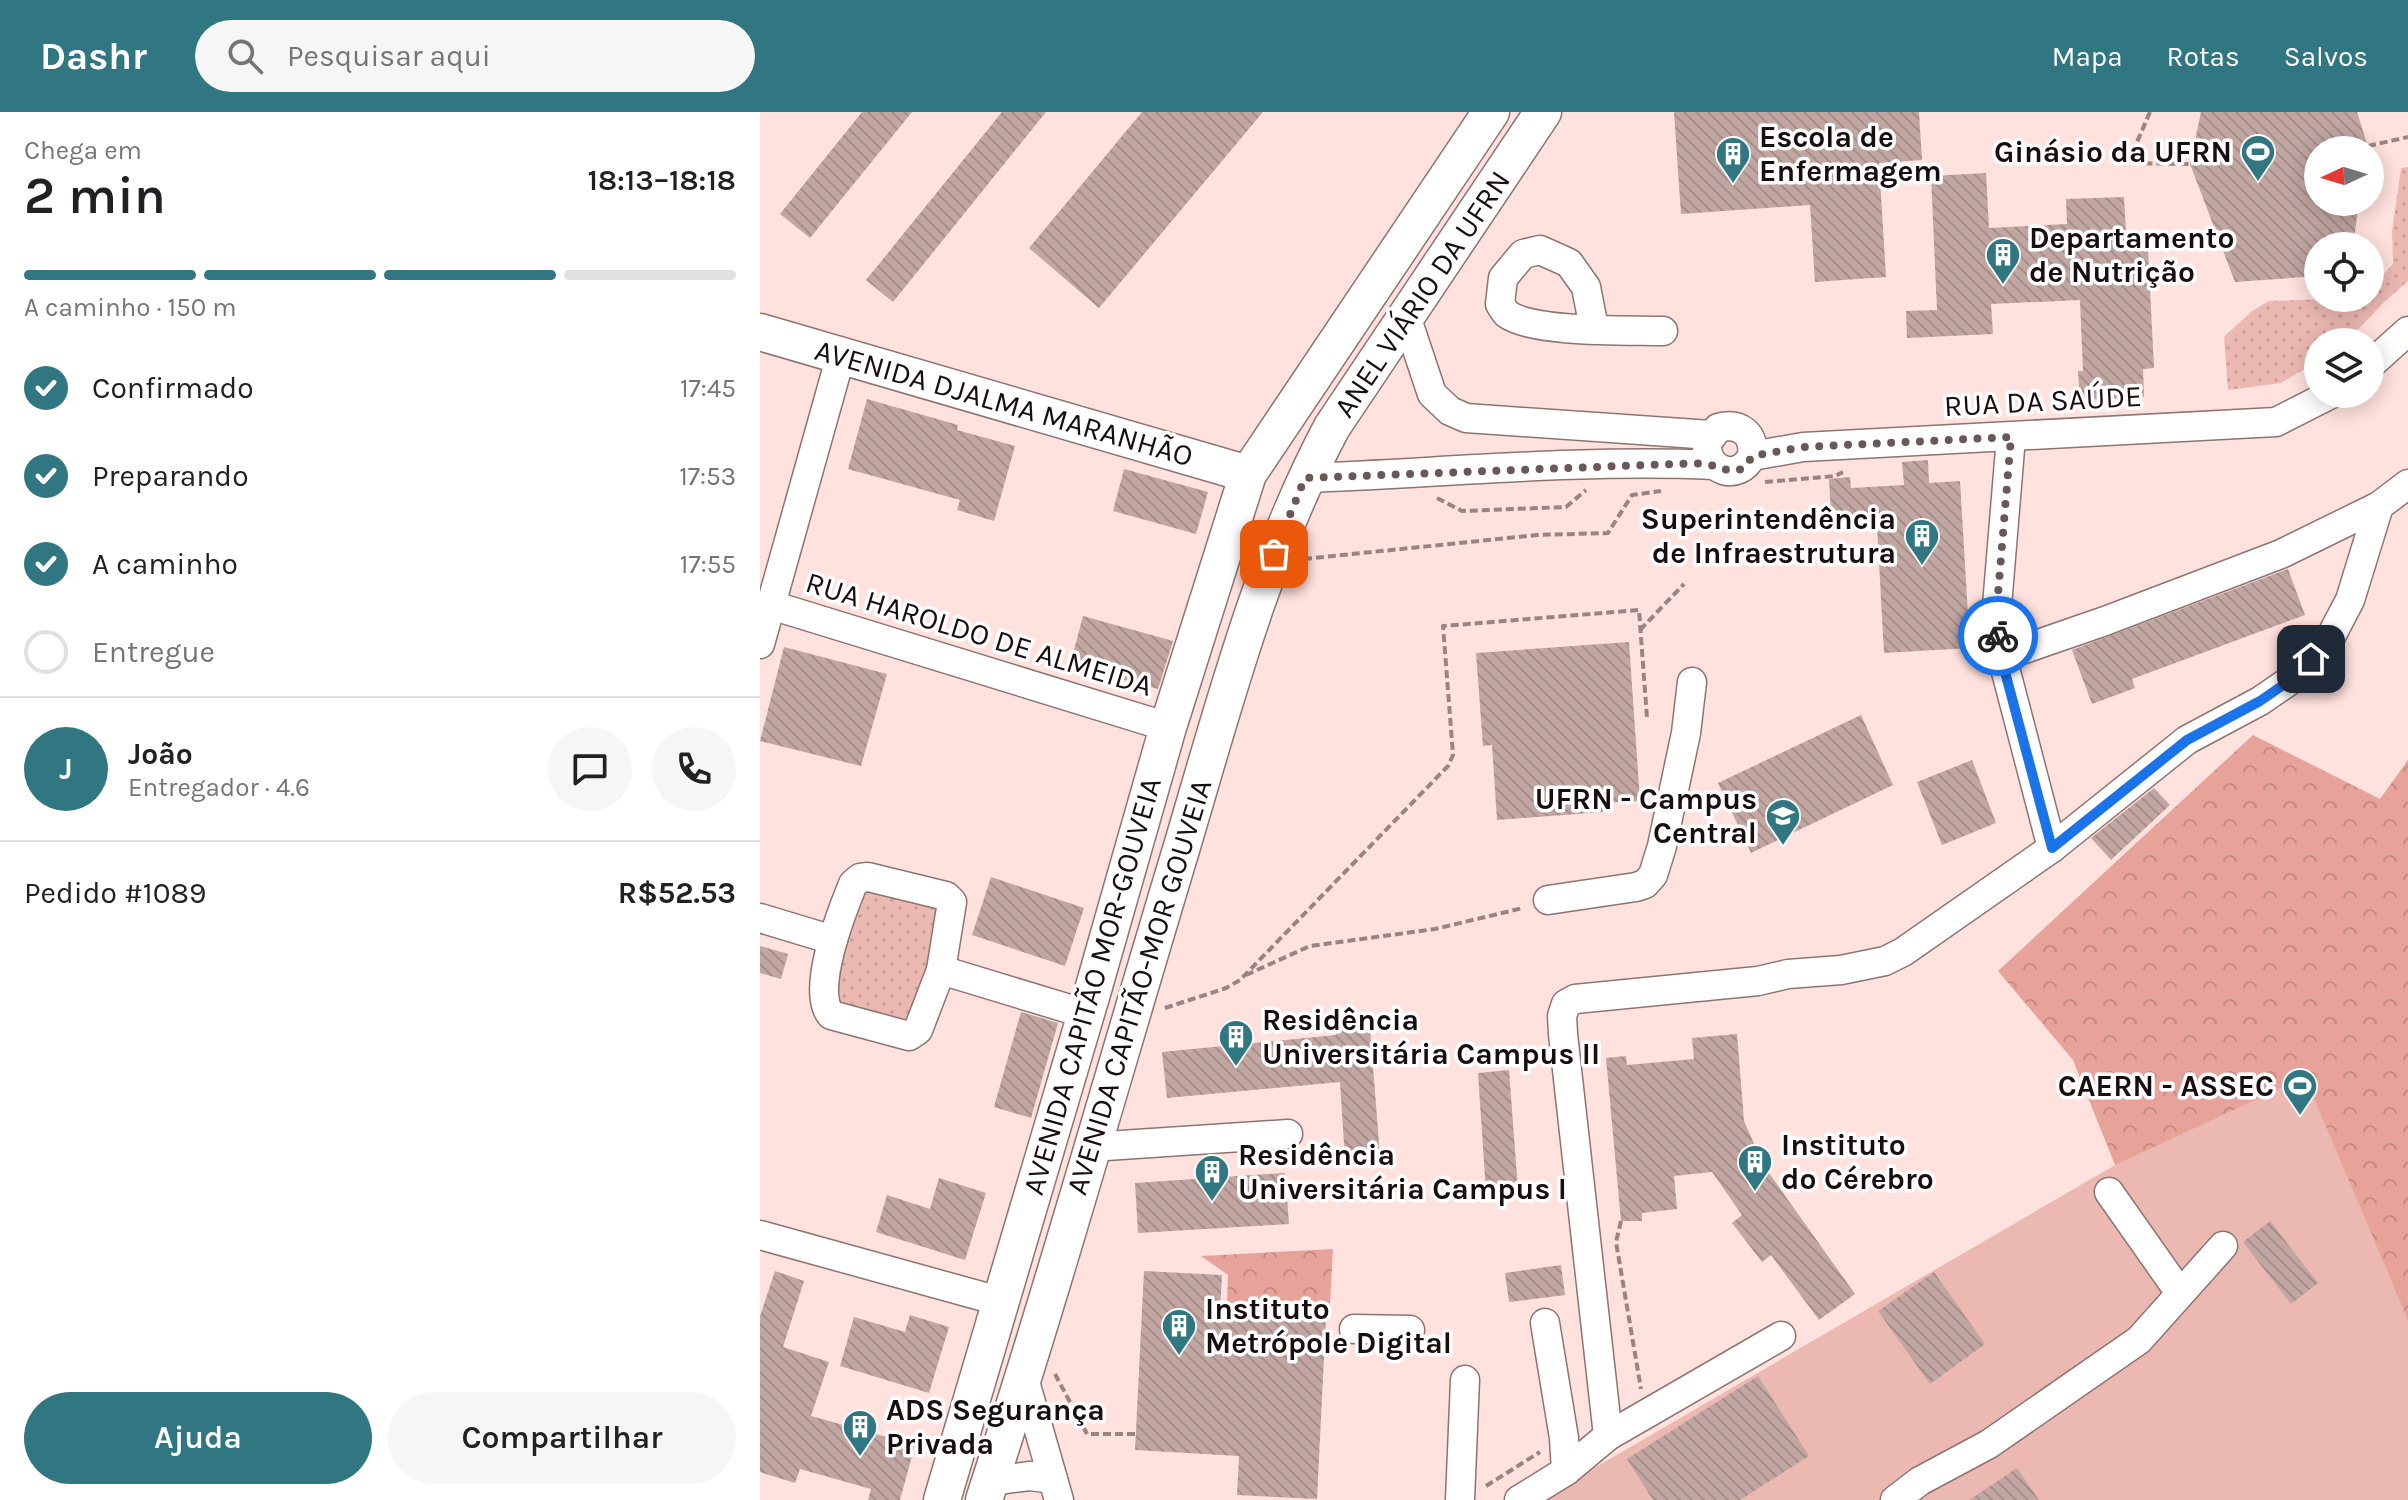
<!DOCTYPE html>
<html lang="pt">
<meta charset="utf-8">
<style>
:root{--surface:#fff;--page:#f6f6f6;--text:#202124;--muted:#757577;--line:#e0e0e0;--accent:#307781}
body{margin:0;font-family:Karla,sans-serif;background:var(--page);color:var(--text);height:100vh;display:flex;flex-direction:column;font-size:30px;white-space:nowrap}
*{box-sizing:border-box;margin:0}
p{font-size:26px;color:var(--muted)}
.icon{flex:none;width:44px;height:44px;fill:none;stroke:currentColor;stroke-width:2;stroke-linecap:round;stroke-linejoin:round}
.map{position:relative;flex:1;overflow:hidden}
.details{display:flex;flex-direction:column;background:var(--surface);width:760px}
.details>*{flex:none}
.needle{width:52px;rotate:266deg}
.controls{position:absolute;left:1544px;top:24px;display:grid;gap:16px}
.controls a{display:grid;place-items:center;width:80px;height:80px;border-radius:50%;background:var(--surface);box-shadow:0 4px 20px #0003;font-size:40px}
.pin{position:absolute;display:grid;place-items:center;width:68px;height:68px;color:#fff;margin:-34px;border-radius:16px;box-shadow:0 4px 12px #0006}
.courier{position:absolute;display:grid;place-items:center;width:80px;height:80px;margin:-40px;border:6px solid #1a73e8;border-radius:50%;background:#fff;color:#222;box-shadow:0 2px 10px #0007}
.overview em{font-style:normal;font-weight:600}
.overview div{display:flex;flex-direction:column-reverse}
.overview{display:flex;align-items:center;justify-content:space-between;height:136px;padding:0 24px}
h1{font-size:52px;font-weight:600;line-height:60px}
.bar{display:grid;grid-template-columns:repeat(4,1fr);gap:12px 8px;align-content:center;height:96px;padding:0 24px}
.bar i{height:10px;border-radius:6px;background:var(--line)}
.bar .current{background:var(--accent)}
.bar p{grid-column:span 4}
.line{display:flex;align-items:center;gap:20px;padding:0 24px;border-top:2px solid var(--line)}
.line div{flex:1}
.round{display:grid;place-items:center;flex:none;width:84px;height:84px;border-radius:42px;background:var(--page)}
ol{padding:0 24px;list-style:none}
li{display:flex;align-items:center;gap:24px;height:88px}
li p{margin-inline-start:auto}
li .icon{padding:8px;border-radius:50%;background:var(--accent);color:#fff;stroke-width:4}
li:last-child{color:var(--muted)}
li i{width:44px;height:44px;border:4px solid var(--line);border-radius:50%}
.action{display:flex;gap:16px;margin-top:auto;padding:16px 24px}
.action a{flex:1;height:92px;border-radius:48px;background:var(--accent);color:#fff;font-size:32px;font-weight:600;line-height:92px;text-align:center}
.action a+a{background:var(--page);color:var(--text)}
header{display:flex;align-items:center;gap:48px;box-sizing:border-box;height:112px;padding:0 40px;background:var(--accent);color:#fff}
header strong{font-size:38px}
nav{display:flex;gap:44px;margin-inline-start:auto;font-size:28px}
.search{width:560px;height:72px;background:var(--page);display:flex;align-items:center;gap:20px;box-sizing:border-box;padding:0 28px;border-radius:44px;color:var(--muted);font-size:30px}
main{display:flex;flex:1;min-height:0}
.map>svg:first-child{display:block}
</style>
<header>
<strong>Dashr</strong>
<div class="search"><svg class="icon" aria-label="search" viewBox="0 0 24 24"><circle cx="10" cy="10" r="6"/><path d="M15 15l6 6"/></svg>Pesquisar aqui</div>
<nav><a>Mapa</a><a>Rotas</a><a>Salvos</a></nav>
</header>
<main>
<section class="details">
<div class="overview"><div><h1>2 min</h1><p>Chega em</p></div><em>18:13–18:18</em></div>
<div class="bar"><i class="current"></i><i class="current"></i><i class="current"></i><i></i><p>A caminho · 150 m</p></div>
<ol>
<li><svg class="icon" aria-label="check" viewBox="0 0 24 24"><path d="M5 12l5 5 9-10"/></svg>Confirmado<p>17:45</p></li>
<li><svg class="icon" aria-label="check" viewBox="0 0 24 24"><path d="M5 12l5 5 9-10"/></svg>Preparando<p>17:53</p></li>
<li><svg class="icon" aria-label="check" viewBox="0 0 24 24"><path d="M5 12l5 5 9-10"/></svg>A caminho<p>17:55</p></li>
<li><i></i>Entregue</li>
</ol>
<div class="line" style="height:144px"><b class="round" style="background:var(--accent);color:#fff">J</b><div><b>João</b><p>Entregador · 4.6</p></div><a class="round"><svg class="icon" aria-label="chat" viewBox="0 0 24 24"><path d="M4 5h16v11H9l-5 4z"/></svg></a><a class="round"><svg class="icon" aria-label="phone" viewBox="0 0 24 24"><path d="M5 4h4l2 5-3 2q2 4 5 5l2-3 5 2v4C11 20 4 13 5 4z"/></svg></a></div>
<div class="line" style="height:104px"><div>Pedido #1089</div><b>R$52.53</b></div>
<div class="action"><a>Ajuda</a><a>Compartilhar</a></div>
</section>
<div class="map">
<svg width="1648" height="1388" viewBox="0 0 1648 1388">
<defs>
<pattern id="forest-crowns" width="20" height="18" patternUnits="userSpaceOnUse" patternTransform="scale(2)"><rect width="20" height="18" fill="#e7a39a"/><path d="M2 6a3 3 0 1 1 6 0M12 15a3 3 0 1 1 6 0" fill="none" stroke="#c58b84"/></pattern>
<pattern id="park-dots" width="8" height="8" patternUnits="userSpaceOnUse" patternTransform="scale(2)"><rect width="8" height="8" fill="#ecb9b2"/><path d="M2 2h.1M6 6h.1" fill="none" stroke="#ca9e98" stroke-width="1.8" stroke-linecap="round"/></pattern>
<pattern id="building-back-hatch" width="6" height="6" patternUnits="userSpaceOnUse" patternTransform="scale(2)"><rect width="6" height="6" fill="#c1a6a2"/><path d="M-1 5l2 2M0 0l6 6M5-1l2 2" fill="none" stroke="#a58e8a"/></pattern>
</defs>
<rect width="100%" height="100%" fill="#ffe1dd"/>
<path fill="#ecb9b2" d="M 1648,648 L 1648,1388 L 785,1388 L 836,1355 L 1355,1053 L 1507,958 Z"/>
<g fill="url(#forest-crowns)">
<path d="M 1493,623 L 1620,687 L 1648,648 L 1648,1208 L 1545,965 L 1355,1053 L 1313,948 L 1238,859 Z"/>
<path d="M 573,1137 L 570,1193 L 467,1191 L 468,1163 L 441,1144 Z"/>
</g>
<g fill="url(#park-dots)">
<path d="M 1648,55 L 1648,169 L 1624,190 L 1586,230 L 1558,230 L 1558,249 L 1521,271 L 1468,278 L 1464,225 L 1492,199 L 1509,189 L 1610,186 L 1610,177 L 1633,152 L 1632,120 L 1641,56 Z"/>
<path d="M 105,769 L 185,791 L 146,920 L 68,894 Z"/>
</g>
<g fill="url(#building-back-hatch)">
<path d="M 102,0 L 152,0 L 50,126 L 20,102 Z"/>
<path d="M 242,0 L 286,0 L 133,190 L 106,168 Z"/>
<path d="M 382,0 L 503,0 L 339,196 L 269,136 Z"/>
<path d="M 914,0 L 1159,0 L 1162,48 L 1119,51 L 1126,165 L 1055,170 L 1050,93 L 921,102 Z"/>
<path d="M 1441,0 L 1597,0 L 1609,38 L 1558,38 L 1558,90 L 1599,90 L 1593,134 L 1558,134 L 1558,164 L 1475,170 L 1430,52 Z"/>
<path d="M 1226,61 L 1229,116 L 1307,112 L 1306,87 L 1364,85 L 1367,138 L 1388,138 L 1394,256 L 1383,257 L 1384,285 L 1320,288 L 1318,259 L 1323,259 L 1320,188 L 1231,192 L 1233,222 L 1147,226 L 1146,199 L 1177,198 L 1171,64 Z"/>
<path d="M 107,287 L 198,313 L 197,318 L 255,334 L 234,409 L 197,398 L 200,388 L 88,357 Z"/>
<path d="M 1168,348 L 1169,371 L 1200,369 L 1210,536 L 1124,541 L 1117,414 L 1072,418 L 1069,367 L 1090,365 L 1091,376 L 1144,373 L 1142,350 Z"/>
<path d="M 364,357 L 448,380 L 436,422 L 353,399 Z"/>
<path d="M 1528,457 L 1545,503 L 1372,567 L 1375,576 L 1332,592 L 1312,538 Z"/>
<path d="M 323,504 L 413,529 L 398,577 L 310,553 Z"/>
<path d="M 869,530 L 880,689 L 842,691 L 843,700 L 737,708 L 732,633 L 723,634 L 716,541 Z"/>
<path d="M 24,535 L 127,562 L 101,654 L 0,629 Z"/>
<path d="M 1101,603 L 1133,673 L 991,741 L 958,671 Z"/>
<path d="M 1212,648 L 1236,711 L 1182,733 L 1157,670 Z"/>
<path d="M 1394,676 L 1410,693 L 1351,748 L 1331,726 Z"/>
<path d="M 231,765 L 324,796 L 305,854 L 212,823 Z"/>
<path d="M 0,834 L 28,842 L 21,867 L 0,861 Z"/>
<path d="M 261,900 L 298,911 L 271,1006 L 234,995 Z"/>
<path d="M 610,916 L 620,1044 L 585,1047 L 580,970 L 407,986 L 402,940 L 576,923 L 576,919 Z"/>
<path d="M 977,922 L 984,1009 L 995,1034 L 1004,1054 L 1095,1182 L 1059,1208 L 1011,1143 L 1002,1150 L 972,1111 L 982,1103 L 952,1060 L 914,1064 L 917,1097 L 882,1101 L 882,1109 L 861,1109 L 846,946 L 866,944 L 867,953 L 934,947 L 932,926 Z"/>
<path d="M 749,958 L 758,1078 L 726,1080 L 718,961 Z"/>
<path d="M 525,1061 L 529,1112 L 378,1121 L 375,1071 Z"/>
<path d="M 179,1066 L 226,1081 L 205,1148 L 116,1120 L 127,1083 L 170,1097 Z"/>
<path d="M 1510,1109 L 1558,1171 L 1531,1192 L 1483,1130 Z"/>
<path d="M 801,1153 L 805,1183 L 749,1190 L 745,1161 Z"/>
<path d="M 15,1159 L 44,1169 L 23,1235 L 69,1250 L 51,1304 L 155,1333 L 140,1388 L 108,1388 L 111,1377 L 40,1357 L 35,1371 L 0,1360 L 0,1204 Z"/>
<path d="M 384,1159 L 462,1163 L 460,1200 L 566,1205 L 557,1387 L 477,1383 L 479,1344 L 375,1338 Z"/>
<path d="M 1174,1160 L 1225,1232 L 1170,1272 L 1118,1199 Z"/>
<path d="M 150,1203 L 189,1215 L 169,1281 L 80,1254 L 94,1205 L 145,1220 Z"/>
<path d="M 998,1264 L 1049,1344 L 980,1388 L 893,1388 L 867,1347 Z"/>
<path d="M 1257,1356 L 1279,1388 L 1209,1388 Z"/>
</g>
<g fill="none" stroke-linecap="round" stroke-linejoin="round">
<defs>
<g id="minor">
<path d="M 646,204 L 672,282 L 690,299 L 706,306 L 951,323"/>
<path d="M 834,216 L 826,175 L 809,151 L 780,138 L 763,142 L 743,166 L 740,192 C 742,195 744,199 747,202 C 773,221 868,218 903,219"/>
<path d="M 1610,253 L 1648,219"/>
<path d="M 1251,325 L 1237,494 L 1239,533 L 1292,736 L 1427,628 L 1500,589 L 1535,565 L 1568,530 L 1590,488 L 1619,394 L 1648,372"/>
<path d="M 992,344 C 995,321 979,310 958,316 L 947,331 C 945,359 978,371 992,344 L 1043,335 L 1516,310 L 1571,282"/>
<path d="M 545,366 C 680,361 818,347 954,353"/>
<path d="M 11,493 L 408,615"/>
<path d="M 0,532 L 81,243"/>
<path d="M 1241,545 L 1345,509 L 1521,442 L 1619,394"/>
<path d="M 108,765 L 186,784 L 192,790 L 181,858 L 158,918 L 149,924 L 71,903 C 50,879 82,799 93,772 L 100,766 Z"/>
<path d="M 788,788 L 876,775 L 885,772 L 893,763 L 902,734 L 926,621 L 932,570"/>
<path d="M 0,806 L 73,828"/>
<path d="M 181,858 L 326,902"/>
<path d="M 331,1035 L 528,1022"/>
<path d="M 1349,1080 L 1420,1181"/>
<path d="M 0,1123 L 239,1189"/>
<path d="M 785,1211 L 804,1326 L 806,1359"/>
<path d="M 594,1217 L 650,1218"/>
<path d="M 264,1266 L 299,1388"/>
<path d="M 848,1324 L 803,922 L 802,904 L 806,892 L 815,887 L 998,869 L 1028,862 L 1081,858 L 1125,849 L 1143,840 L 1292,736"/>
<path d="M 230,1369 L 270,1364 L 293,1367"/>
<path d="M 700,1388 L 705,1268"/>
<path d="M 759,1388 L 806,1359 L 848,1324 L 1021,1224"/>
<path d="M 1135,1388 L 1160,1369 L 1229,1332 L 1379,1228 L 1463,1134"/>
</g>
<g id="major">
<path d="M 0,220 L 488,362"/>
<path d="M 182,1388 L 333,878 L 408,615 L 488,362 L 731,0"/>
<path d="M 224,1388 C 294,1174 355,956 420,741 C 463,597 501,448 572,315 L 783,0"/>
</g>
</defs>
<use href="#minor" stroke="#8e7470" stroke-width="31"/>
<use href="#major" stroke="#8e7470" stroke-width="39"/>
<g stroke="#9a8482" stroke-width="4" stroke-dasharray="8 4" stroke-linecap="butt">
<path d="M 1390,0 L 1368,51 L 1430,52"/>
<path d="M 1608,34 L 1648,25"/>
<path d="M 1005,370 L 1075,364 L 1083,360"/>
<path d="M 677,386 L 702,399 L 806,395 L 826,378"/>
<path d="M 544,447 L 777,423 L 848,421 L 872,383 L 901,379"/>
<path d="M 880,518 L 924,472"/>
<path d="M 486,863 L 550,834 L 675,817 L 763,796"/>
<path d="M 405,896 L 466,876 L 480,868 L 688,654 L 693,643 L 683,514 L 879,498 L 887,606"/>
<path d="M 861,1109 L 856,1130 L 881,1277"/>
<path d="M 295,1262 L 327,1322 L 376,1322"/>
<path d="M 726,1374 L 780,1340"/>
</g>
<use href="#minor" stroke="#fff" stroke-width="28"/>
<use href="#major" stroke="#fff" stroke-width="36"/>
</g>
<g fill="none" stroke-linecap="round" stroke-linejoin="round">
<path stroke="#695856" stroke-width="8" stroke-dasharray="0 14.4" d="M 514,442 L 545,366 L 914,352 C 926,352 943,350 954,354 C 971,359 981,365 992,344 L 1043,335 L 1251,325 L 1237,494 L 1238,524"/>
<path stroke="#1a73e8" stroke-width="10" d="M 1238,524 L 1241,545 L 1292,736 L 1427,628 L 1500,589 L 1535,565 L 1551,547"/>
</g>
<defs>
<symbol id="stadium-pin" viewBox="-11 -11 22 30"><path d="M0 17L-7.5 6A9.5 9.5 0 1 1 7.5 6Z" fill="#307781" stroke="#fff"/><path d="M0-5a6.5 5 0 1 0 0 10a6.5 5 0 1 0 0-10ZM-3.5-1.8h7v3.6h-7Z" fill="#fff"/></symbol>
<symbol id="building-pin" viewBox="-11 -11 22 30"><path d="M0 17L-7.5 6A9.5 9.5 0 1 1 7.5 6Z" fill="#307781" stroke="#fff"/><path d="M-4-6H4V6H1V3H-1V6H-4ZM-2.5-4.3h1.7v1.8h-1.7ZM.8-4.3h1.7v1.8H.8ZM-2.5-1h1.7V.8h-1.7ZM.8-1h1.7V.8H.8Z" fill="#fff"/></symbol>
<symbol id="university-pin" viewBox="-11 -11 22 30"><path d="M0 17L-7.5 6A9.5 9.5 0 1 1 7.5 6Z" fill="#307781" stroke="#fff"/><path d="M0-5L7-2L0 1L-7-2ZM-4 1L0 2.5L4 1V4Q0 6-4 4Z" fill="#fff"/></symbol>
</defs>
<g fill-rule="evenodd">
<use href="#stadium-pin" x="1478" y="20" width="40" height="54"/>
<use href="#building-pin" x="953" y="22" width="40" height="54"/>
<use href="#building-pin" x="1223" y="123" width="40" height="54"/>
<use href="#building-pin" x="1142" y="404" width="40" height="54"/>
<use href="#university-pin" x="1003" y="684" width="40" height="54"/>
<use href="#building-pin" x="456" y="905" width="40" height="54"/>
<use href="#stadium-pin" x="1520" y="954" width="40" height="54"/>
<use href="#building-pin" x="975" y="1030" width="40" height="54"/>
<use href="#building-pin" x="432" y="1040" width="40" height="54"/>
<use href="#building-pin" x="399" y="1194" width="40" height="54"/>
<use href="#building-pin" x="80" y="1295" width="40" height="54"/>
</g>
<g text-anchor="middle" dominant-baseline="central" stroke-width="7" stroke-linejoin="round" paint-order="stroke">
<g font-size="30" font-weight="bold" fill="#180e0d" stroke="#fff" text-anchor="start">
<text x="999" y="25">Escola de<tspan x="999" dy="34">Enfermagem</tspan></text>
<text x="1472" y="40" text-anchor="end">Ginásio da UFRN</text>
<text x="1269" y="126">Departamento<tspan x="1269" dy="34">de Nutrição</tspan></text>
<text x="1136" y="407" text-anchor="end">Superintendência<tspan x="1136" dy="34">de Infraestrutura</tspan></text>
<text x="997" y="687" text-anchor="end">UFRN - Campus<tspan x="997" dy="34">Central</tspan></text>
<text x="502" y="908">Residência<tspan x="502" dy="34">Universitária Campus II</tspan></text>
<text x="1514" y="974" text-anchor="end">CAERN - ASSEC</text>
<text x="1021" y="1033">Instituto<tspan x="1021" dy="34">do Cérebro</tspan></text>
<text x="478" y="1043">Residência<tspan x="478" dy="34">Universitária Campus I</tspan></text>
<text x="445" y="1197">Instituto<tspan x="445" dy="34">Metrópole Digital</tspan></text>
<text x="126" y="1298">ADS Segurança<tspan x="126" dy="34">Privada</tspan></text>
</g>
<g font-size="30" fill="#180e0d" stroke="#fff">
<text transform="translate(662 182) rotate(-56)">ANEL VIÁRIO DA UFRN</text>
<text transform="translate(1283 289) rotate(-3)">RUA DA SAÚDE</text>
<text transform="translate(244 291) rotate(16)">AVENIDA DJALMA MARANHÃO</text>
<text transform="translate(219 522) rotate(17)">RUA HAROLDO DE ALMEIDA</text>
<text transform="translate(332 874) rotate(-74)">AVENIDA CAPITÃO MOR-GOUVEIA</text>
<text transform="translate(379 875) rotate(-73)">AVENIDA CAPITÃO-MOR GOUVEIA</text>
</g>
</g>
</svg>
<div class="controls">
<a><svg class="needle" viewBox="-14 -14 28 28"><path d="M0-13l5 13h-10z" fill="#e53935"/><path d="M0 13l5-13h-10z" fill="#757577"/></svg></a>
<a><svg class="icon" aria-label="locate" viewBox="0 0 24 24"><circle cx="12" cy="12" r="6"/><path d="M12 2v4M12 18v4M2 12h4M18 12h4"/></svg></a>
<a><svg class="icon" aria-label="layers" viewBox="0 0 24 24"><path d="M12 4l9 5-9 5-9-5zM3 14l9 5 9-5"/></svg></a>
</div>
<div class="pin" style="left:514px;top:442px;background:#ea580c"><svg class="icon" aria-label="bag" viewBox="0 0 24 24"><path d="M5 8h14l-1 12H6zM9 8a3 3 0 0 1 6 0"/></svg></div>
<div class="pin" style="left:1551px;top:547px;background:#1f2937"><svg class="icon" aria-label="home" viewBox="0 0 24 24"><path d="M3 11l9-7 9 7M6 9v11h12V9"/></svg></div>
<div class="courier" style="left:1238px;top:524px"><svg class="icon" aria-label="bike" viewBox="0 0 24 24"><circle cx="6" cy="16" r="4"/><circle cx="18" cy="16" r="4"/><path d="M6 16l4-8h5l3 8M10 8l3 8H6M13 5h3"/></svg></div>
</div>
</main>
